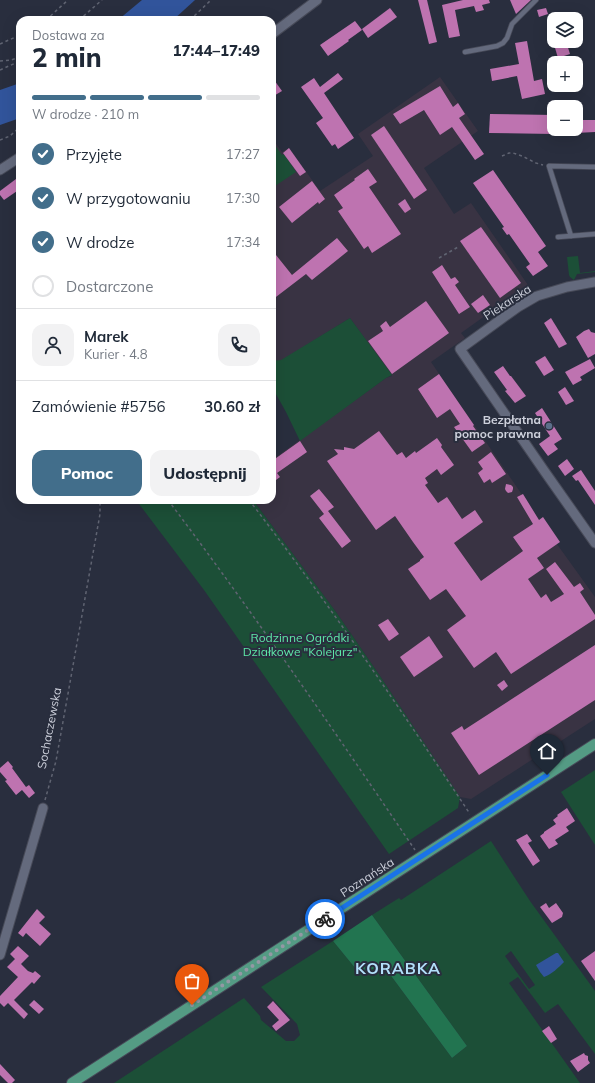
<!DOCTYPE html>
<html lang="pl">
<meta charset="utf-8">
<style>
:root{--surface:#fff;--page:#f2f2f3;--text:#1f2937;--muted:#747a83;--line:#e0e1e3;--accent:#426e8b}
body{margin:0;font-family:Mulish,sans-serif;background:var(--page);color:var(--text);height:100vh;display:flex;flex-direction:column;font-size:15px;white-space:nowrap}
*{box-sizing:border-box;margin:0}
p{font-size:13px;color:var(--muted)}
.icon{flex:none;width:22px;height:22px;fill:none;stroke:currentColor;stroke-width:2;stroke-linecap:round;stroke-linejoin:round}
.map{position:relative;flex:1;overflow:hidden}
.details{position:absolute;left:16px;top:16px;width:260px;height:488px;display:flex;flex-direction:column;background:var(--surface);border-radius:12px;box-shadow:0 4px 16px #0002}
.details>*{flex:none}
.controls{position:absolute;left:547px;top:12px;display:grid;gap:8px}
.controls a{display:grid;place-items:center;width:36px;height:36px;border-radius:8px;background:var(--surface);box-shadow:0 4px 16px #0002;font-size:20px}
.pin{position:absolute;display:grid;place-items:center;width:34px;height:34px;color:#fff;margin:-41px -17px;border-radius:50% 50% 50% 0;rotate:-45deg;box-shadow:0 0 4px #0007}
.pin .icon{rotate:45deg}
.courier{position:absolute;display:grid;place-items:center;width:40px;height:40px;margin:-20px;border:3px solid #1a73e8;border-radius:50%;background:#fff;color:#222;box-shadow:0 1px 5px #0007}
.head em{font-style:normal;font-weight:800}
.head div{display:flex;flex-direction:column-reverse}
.head{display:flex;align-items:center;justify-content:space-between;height:68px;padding:0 16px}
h1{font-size:26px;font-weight:800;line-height:30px}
.bar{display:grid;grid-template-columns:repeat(4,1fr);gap:6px 4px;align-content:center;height:48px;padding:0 16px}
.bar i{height:5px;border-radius:3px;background:var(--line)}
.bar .on{background:var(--accent)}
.bar p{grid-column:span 4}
.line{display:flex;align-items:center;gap:10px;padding:0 16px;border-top:1px solid var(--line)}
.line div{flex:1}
.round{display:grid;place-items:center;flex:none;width:42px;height:42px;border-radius:12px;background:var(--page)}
ol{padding:0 16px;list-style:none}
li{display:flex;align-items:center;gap:12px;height:44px}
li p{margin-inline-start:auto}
li .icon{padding:4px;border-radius:50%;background:var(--accent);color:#fff;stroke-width:4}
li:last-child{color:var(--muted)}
li i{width:22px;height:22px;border:2px solid var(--line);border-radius:50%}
.cta{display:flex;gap:8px;margin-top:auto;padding:8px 16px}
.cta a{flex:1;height:46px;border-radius:12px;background:var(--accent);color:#fff;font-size:16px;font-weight:800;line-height:46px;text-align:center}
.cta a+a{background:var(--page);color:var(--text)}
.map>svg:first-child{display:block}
</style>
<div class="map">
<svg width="595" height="1083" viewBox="0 0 595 1083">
<rect width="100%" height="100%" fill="#292e3e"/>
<path fill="#393343" d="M 440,77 L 478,131 L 424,168 L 454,214 L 471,203 L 528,285 L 461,333 L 465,338 L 431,362 L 536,515 L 595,597 L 595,719 L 471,799 L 460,797 L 380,676 L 336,612 L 253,500 L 272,500 L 272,460 L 386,378 L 392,376 L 350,318 L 281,361 L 272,361 L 272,138 L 282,152 L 289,148 L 320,191 L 373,156 L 358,134 Z"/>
<g fill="#1c4f37" fill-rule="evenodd">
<path d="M 272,141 L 282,155 L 284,154 L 296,172 L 275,186 L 272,181 Z"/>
<path d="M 578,256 L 580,273 L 595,271 L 595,272 L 577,274 L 574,280 L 570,277 L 569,275 L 567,257 Z"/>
<path d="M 350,318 L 392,375 L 386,378 L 300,441 L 286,412 L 272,387 L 272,361 L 281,360 Z"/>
<path d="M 136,500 L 253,500 L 336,612 L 380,676 L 460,797 L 458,808 L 389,854 L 204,590 Z"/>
<path d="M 595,770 L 595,845 L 561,792 Z"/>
<path d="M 491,841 L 530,901 L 595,991 L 595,1054 L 558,1004 L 545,1013 L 518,977 L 509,983 L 580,1083 L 114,1083 L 244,998 L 260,1016 L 261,1020 L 286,1041 L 294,1041 L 300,1035 L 297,1024 L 261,987 L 333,941 L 360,974 L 383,965 L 452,1058 L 467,1046 L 372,915 L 399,898 L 401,900 ZM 511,951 L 535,985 L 529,989 L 505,956 Z"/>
</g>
<path fill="#227450" d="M 372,915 L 467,1046 L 452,1058 L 383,965 L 360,974 L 333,941 Z"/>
<g fill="#31549b">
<path d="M 142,0 L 195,0 L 173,20 L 118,20 Z"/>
<path d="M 20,83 L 20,118 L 0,125 L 0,90 Z"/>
<path d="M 556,953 L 558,953 L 564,962 C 558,968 552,974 544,977 L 540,972 L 536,965 Z"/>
</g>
<g fill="#be73b0">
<path d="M 418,0 L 427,0 L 437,42 L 429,44 Z"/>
<path d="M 463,0 L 489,0 L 490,3 L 482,5 L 484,10 L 476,12 L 474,6 L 455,10 L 460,36 L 449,38 L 442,5 Z"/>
<path d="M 510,0 L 531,0 L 516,14 Z"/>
<path d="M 390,8 L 397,17 L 368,38 L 362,29 Z"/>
<path d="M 546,8 L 548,14 L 539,17 L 537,10 Z"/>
<path d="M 355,21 L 362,30 L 348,40 L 349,41 L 328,56 L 320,45 Z"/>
<path d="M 527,41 L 534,81 L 542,79 L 545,94 L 522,99 L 517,76 L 492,81 L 490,69 L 519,64 L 515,43 Z"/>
<path d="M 553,41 L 566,41 L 570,54 L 558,58 Z"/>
<path d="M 338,73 L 343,79 L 324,93 L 354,138 L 338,149 L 335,144 L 332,146 L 316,123 L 323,118 L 301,87 L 314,78 L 320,87 Z"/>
<path d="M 272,77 L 282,91 L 272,97 Z"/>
<path d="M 440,86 L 453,107 L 458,103 L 465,114 L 459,118 L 484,154 L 475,160 L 452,127 L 440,135 L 424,110 L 400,124 L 393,114 Z"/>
<path d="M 490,114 L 554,115 L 554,134 L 489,133 Z"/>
<path d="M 576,120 L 595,120 L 595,132 L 576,133 Z"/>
<path d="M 384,126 L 427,190 L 414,199 L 371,135 Z"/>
<path d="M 289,148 L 306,172 L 300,176 L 283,153 Z"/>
<path d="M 368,169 L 377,182 L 369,187 L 401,234 L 372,253 L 368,246 L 364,249 L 338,211 L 343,208 L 334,195 L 355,180 L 354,179 Z"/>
<path d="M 493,170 L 546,246 L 538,252 L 548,266 L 533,276 L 526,267 L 530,264 L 509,234 L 507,235 L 502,228 L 504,227 L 473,183 Z"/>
<path d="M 20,176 L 20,189 L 4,200 L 0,195 L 0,191 Z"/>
<path d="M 312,181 L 325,199 L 319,204 L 318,202 L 292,223 L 279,207 Z"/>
<path d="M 405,199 L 411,209 L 405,213 L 398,204 Z"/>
<path d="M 481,227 L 521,283 L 500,298 L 460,241 Z"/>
<path d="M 337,238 L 348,251 L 312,280 L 306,274 L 272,300 L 272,250 L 292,275 Z"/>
<path d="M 442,265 L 451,279 L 455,277 L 459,282 L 455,285 L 470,307 L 459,314 L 432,272 Z"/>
<path d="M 483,295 L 490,305 L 478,313 L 471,304 Z"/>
<path d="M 426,301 L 449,333 L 392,374 L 368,341 L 383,331 L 380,326 L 386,321 L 390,327 Z"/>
<path d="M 551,318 L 567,344 L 559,348 L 544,323 Z"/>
<path d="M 589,329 L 591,332 L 595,333 L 595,354 L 588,358 L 576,337 L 584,331 Z"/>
<path d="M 545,356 L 554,370 L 544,376 L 535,362 Z"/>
<path d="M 590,359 L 595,368 L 580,377 L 582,380 L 573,385 L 565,372 Z"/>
<path d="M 503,366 L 510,376 L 511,376 L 526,396 L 515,403 L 505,391 L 507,390 L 494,372 Z"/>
<path d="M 439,374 L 474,425 L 473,426 L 485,443 L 472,452 L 454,427 L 460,424 L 450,409 L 437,418 L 418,389 Z"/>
<path d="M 565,387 L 574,401 L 566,405 L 558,392 Z"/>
<path d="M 542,408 L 562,439 L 554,444 L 558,449 L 548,456 L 539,444 L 550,436 L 535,413 Z"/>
<path d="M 379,431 L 397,455 L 402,452 L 406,458 L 415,451 L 416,453 L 437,438 L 442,445 L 441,447 L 454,465 L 441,475 L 437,469 L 425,478 L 428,483 L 425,485 L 438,503 L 447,497 L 462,519 L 475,510 L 483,522 L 454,543 L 481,581 L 523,551 L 513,537 L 533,524 L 517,497 L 523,494 L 539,520 L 543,517 L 560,542 L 537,558 L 544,568 L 528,579 L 541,598 L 546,594 L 551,602 L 564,594 L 546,569 L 555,562 L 574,587 L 580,583 L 584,589 L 580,592 L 595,615 L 595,619 L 511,674 L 496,652 L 474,668 L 447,630 L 466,616 L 446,589 L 430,600 L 408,569 L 420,561 L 420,560 L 424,557 L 413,542 L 395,516 L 376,530 L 327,461 L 338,454 L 334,449 L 344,450 L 344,447 L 354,449 Z"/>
<path d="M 300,441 L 307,452 L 277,473 L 280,477 L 272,483 L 272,461 Z"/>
<path d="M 491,452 L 506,474 L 492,483 L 490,479 L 484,483 L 478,473 L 483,469 L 478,462 Z"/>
<path d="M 567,459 L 574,469 L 565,476 L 558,466 Z"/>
<path d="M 581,470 L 595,491 L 595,505 L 578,480 L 576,481 L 572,476 Z"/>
<path d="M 506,484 L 511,485 L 513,487 L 513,489 L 512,492 L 508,493 L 506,491 L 505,489 Z"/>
<path d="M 319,489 L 334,507 L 328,511 L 351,541 L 342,548 L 319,518 L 324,514 L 310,496 Z"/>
<path d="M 388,619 L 399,634 L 389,641 L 378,625 Z"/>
<path d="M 429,636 L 443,657 L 414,677 L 400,657 Z"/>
<path d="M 595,645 L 595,700 L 479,775 L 451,733 L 462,726 L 464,730 Z"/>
<path d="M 504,680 L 508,686 L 502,691 L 497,685 Z"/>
<path d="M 8,761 L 13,767 L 12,768 L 26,787 L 29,785 L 35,793 L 29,798 L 22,790 L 16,795 L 5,781 L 7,780 L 0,772 L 0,768 Z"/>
<path d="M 567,808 L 575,821 L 566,827 L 569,831 L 555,840 L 558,844 L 549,849 L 540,836 L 544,833 L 544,832 L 556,824 L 553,820 L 558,816 L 557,815 Z"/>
<path d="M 527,834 L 532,841 L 528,843 L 540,861 L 533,866 L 516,840 Z"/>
<path d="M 546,903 L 549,908 L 556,903 L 563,913 L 562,917 L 552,923 L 540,907 Z"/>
<path d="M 37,909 L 45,917 L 39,923 L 51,934 L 40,946 L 26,933 L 23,937 L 18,933 Z"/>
<path d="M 18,946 L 29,956 L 21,964 L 28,971 L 33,973 L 35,971 L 41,976 L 34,984 L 32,982 L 14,1000 L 28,1014 L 24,1019 L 8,1003 L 4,1007 L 0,1003 L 0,996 L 18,977 L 7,967 L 15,959 L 10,954 Z"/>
<path d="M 595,951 L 595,981 L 581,961 Z"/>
<path d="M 34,1000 L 44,1009 L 39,1014 L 29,1005 Z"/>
<path d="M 273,1001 L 290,1020 L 276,1031 L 272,1026 L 279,1020 L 267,1007 Z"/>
<path d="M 549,1026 L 557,1039 L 551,1043 L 542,1031 Z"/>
<path d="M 584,1053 L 585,1055 L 588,1056 L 588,1060 L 590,1063 L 578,1072 L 570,1061 Z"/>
<path d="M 0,1064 L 15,1080 L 12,1083 L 8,1083 L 0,1075 Z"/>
</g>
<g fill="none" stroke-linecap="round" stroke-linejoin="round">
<defs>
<g id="service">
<path d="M 465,52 L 497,46 L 503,43 L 507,38 L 512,24 L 536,0"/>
<path d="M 571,236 L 549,166 L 595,167"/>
<path d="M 558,237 L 595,234"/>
</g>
<g id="minor">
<path d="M 272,34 L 317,0"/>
<path d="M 0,170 L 20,157"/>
<path d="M 595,282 L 567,287 L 537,296 L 518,307 L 460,349 L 545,472 L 595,543"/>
<path d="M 0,955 L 43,808"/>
</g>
<path id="primary" d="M 72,1083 L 595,744"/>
</defs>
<use href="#service" stroke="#474a58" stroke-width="6"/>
<use href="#minor" stroke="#474a58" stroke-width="11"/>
<use href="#primary" stroke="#474a58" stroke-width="12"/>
<g stroke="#606472" stroke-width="1.5" stroke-dasharray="3 3" stroke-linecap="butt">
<path d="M 46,20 L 68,0"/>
<path d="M 79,20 L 102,0"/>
<path d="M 190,20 L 211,0"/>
<path d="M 0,44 L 20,35"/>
<path d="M 0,61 L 11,60 L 20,57"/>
<path d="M 0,70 L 20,61"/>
<path d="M 0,140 L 10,136 L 20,127"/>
<path d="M 502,156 L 509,153 L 513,153 L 522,156 L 536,163 L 543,165"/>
<path d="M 439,258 L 458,247"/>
<path d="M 168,500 C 254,614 335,732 415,850"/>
<path d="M 249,500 C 327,601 399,707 470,814"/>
<path d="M 45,800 L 56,761 L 100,514 L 100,500"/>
</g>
<use href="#service" stroke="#646a7d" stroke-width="4.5"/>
<use href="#minor" stroke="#646a7d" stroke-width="9"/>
<use href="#primary" stroke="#549b84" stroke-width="10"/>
</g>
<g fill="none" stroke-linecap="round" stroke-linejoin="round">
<path stroke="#9498a5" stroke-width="4" stroke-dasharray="0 7.2" d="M 192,1005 L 325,919"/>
<path stroke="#1a73e8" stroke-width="5" d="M 325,919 L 547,775"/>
</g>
<circle fill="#5c6f8a" stroke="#292e3e" stroke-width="1.5" cx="549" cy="426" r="4"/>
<g text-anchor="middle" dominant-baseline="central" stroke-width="4" stroke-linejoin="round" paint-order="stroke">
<g font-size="12" fill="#ced1dc" stroke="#292e3e">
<text transform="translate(507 302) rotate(-33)">Piekarska</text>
<text transform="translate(49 728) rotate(-79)">Sochaczewska</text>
<text transform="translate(367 877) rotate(-33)">Poznańska</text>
</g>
<g font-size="12" font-weight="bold" fill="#ced1dc" stroke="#292e3e" text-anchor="end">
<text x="541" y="419">Bezpłatna<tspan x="541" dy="14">pomoc prawna</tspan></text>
</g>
<g font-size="12" fill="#5ee8a8" stroke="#292e3e">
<text x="300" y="637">Rodzinne Ogródki<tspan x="300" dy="14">Działkowe "Kolejarz"</tspan></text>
</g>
<g font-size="16" font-weight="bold" letter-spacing="1" fill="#b2dffa" stroke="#292e3e">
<text x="398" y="968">KORABKA</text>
</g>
</g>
</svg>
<div class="controls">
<a><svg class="icon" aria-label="layers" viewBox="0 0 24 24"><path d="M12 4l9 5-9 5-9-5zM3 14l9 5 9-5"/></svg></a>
<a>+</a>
<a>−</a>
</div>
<div class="pin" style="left:192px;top:1005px;background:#ea580c"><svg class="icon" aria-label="bag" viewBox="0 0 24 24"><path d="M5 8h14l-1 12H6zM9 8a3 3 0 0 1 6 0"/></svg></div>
<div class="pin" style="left:547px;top:775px;background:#1f2937"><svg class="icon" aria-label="home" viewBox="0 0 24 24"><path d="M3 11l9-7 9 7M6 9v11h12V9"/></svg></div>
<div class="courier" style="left:325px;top:919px"><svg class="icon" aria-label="bike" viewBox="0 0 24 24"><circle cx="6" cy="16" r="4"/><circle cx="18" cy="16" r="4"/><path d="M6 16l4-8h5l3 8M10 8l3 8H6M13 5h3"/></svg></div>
<section class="details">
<div class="head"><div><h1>2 min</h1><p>Dostawa za</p></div><em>17:44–17:49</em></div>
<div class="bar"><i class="on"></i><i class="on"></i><i class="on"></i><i></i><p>W drodze · 210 m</p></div>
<ol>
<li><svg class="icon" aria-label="check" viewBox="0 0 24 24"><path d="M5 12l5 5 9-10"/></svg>Przyjęte<p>17:27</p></li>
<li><svg class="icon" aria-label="check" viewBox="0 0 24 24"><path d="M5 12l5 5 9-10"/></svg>W przygotowaniu<p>17:30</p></li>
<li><svg class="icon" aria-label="check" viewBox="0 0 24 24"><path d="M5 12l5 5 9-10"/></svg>W drodze<p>17:34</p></li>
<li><i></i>Dostarczone</li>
</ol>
<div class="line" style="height:72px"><a class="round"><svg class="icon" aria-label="person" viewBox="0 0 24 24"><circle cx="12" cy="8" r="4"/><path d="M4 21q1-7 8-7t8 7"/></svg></a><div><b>Marek</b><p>Kurier · 4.8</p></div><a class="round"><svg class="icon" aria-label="phone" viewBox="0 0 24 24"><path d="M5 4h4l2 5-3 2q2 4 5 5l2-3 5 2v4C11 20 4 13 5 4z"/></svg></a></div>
<div class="line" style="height:52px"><div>Zamówienie #5756</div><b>30.60 zł</b></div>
<div class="cta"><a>Pomoc</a><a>Udostępnij</a></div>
</section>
</div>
